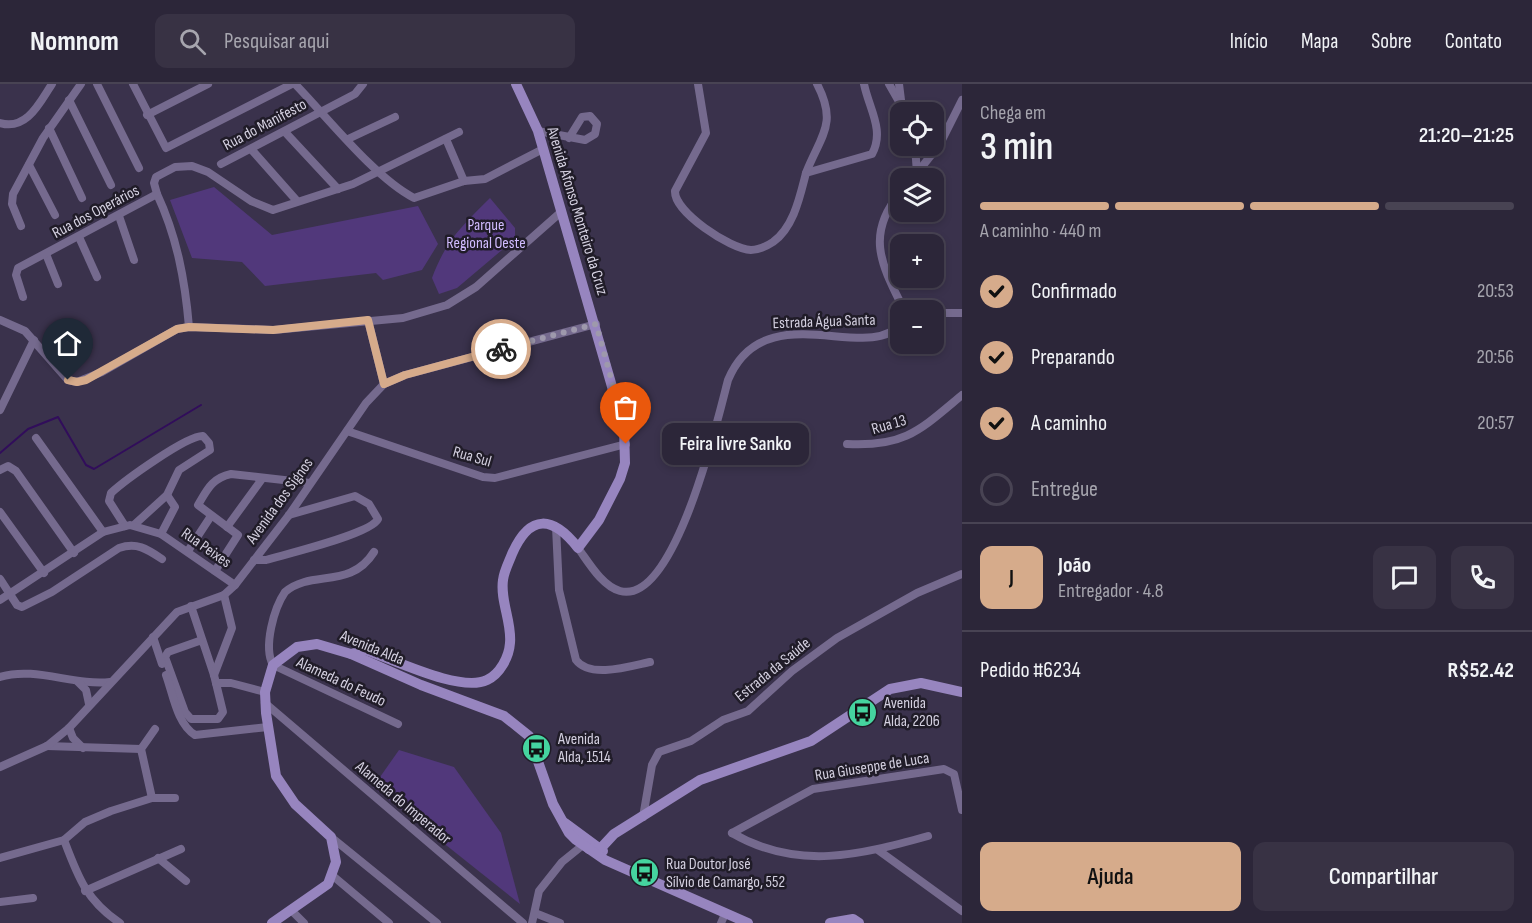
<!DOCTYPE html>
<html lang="pt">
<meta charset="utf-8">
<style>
:root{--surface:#2c2639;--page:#383244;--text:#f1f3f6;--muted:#a6a5ae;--line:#484353;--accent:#d6ab8b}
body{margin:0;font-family:"Sofia Sans Condensed",sans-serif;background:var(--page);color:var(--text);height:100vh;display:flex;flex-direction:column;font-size:22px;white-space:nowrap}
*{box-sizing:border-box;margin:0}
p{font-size:20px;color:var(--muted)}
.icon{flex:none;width:33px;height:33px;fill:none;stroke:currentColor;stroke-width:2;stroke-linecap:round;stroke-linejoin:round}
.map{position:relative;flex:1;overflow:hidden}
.side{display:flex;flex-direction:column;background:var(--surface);width:570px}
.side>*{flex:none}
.buttons{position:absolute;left:890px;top:18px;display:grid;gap:12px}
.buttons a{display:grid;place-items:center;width:54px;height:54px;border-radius:12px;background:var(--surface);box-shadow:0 3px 9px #0003,0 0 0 2px var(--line);font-size:30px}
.pin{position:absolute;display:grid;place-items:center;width:51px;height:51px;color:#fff;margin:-62px -26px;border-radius:50% 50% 50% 0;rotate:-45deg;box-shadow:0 0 6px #0007}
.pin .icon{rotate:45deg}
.courier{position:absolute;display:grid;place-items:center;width:60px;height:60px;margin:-30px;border:4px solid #d6ab8b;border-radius:50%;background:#fff;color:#222;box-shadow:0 2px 8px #0007}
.bubble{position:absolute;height:42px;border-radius:12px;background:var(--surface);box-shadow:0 3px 9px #0003,0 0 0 2px var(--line);font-size:20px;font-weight:600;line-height:42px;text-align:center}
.headline em{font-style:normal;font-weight:600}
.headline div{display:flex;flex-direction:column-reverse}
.headline{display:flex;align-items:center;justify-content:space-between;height:102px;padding:0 18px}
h1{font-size:39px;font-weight:600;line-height:45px}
.bar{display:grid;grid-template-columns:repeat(4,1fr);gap:9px 6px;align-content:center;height:72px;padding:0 18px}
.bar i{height:8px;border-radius:4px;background:var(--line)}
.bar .selected{background:var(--accent)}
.bar p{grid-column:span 4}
.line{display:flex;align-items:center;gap:15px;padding:0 18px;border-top:2px solid var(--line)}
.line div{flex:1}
.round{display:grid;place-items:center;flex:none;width:63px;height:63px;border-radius:12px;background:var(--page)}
ol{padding:0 18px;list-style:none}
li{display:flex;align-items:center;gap:18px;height:66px}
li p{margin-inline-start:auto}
li .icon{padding:6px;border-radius:50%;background:var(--accent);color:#111;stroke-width:4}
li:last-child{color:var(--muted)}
li i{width:33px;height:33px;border:3px solid var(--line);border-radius:50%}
.cta{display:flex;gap:12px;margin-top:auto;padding:12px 18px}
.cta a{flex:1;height:69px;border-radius:12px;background:var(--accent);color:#111;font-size:24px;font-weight:600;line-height:69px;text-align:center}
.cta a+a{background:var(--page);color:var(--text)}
header{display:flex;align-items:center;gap:36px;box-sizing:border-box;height:84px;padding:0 30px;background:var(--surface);border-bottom:2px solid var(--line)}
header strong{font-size:28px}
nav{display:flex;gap:33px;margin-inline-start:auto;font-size:21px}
.search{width:420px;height:54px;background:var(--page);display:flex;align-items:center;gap:15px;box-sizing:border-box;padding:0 21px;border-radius:12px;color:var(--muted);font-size:22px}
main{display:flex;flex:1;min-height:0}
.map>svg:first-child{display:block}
</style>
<header>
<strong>Nomnom</strong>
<div class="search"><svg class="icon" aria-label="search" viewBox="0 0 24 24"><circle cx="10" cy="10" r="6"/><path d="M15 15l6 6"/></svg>Pesquisar aqui</div>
<nav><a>Início</a><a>Mapa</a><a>Sobre</a><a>Contato</a></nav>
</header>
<main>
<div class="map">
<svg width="962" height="839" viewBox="0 0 962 839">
<rect width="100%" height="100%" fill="#3a324c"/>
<g fill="#51387b">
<path d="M 214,103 L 272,151 L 418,122 L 438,160 L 422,186 L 383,196 L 376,189 L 265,202 L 242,178 L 192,174 L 170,116 Z"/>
<path d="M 490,114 L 515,144 L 515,155 L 457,204 L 439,210 L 432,194 C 446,156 462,142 490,114 Z"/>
<path d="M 399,666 L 454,683 L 501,749 L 520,820 L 373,703 Z"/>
</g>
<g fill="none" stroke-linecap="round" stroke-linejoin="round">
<path stroke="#310d5b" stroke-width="2" d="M 0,369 L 28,345 L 58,333 L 86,381 L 94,385 L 201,321"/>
<g stroke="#756a8e" stroke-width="8">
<path d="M 97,0 L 139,84"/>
<path d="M 133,0 L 166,64 L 292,0"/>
<path d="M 295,0 C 327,33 375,94 414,114 L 464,97 L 485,95 L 543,65"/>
<path d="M 698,0 L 706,49 L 675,107 C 674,128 730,165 751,166 C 758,166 767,162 773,158 C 794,143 800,112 806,89 L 872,70 C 885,46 869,25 864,0"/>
<path d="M 889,0 L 905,28"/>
<path d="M 899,0 L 901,16"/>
<path d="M 69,16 L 111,101"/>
<path d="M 147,31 L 208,0"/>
<path d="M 0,39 C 27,47 40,18 52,0"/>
<path d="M 49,44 L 82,114"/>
<path d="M 538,47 L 585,56 L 595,50 L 597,40 L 590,32 L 582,33 L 569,54"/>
<path d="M 285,48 L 338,105"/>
<path d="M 348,55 L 395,33"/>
<path d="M 446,55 L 464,97"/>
<path d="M 251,65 L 297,117"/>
<path d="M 221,80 L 355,10 L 363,0"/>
<path d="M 29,81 L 55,131"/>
<path d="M 806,89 C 821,51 838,40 817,0"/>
<path d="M 917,89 L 940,60 L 962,16"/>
<path d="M 913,94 L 917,89 L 915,62"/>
<path d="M 900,109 C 864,152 883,183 904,226"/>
<path d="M 157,110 C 177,153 185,196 189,243"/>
<path d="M 119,132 L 134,176"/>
<path d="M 21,142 L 12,120 L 13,110 L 43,54 L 81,0"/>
<path d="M 79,153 L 97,193"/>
<path d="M 46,170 L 58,200"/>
<path d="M 23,213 L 16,191 L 18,184 L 157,110 L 154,99 L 156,93 L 175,83 L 192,82 L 208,88 L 251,117 L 273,126 L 353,100 L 459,48"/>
<path d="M 933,229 L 962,229"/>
<path d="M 0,236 L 25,247 L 68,296 L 77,298 L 102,288 L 177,245 L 189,243 L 274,246 L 403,234 L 447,221 L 476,203 L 561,128"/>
<path d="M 368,236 L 384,300"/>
<path d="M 0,326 L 34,256"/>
<path d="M 347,347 L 483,393 L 495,394 L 626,360"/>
<path d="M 36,354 L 103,448"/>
<path d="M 847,360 C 905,363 920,346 962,311"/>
<path d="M 0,386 L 8,382 L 16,387 L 74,469"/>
<path d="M 0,428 L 44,489"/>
<path d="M 125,442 L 109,417 L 111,409 C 124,397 187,351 203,352 L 209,359 L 210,366 L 179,386 L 167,411 L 134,441"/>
<path d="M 227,443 L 262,395"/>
<path d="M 556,443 L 559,506 L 576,576 C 590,595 631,582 650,578"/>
<path d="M 161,450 L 175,423 L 167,411"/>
<path d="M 578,464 C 589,479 602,502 620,507 C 675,522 718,334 728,296 C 764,209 868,281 900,240"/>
<path d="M 188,467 L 211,432"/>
<path d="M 374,468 C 350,506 312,485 285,508 C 274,524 263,563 273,581 L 398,640"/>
<path d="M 254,476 L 266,476 C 286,470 371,450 378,435 L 369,420 L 355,412 L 289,431"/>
<path d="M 215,487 L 238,451 L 198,421 C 207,406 212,394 231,390 L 310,399"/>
<path d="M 0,495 L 17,521 L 22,523 L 52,508 L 119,464 C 137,458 147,465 162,475"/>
<path d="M 0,516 L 103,448 L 130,441 L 161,450 L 235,501"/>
<path d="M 191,522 L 214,591 L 223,628 L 218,635 L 191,635 L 185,628 L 165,573 L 168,568 L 202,556"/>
<path d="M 153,553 L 162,580"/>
<path d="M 166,591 C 173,610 177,640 195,651 L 268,643"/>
<path d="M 214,591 L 232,544 L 224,511"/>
<path d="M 0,593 C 35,582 74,602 110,598"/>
<path d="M 78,598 L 86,606 L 89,620"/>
<path d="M 216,599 L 231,599 L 265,608"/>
<path d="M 265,619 L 523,839"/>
<path d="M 69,644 L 73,654 L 83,664"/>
<path d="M 47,662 L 141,665"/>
<path d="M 0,683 L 47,662 L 69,644 L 177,528 L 224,511 L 235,501 L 289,431 L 366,319 L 384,300 L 405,291 L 596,240"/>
<path d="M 152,714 L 141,665 L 155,645"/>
<path d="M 643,733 L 652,681 L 659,668 L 691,657 L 723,636 L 748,627 L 792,587 L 837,554 L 917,509 L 962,490"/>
<path d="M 732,749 L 813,705 L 944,685 L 954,690 L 962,726"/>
<path d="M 732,749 C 797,787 860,771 928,752"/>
<path d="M 331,753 L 437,839"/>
<path d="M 64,756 C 78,793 86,816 120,839"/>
<path d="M 878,766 L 962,827"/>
<path d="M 0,774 L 64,756 L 85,738 L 111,727 L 152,714 L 175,714"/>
<path d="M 158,774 L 186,797"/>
<path d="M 333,792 L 389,839"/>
<path d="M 85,807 L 181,765"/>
<path d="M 0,818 L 33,814"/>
<path d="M 291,826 L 304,839"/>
<path d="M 535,829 L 560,839"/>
<path d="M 532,839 L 539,807 L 562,778 L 583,761"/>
<path d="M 721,839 L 725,830"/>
</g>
<g stroke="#9785bf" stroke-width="10">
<path d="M 351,570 L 365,566 C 393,575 460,609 487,596 C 500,590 509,573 510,559 C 512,538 500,517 503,496 C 504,487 509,478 512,470 C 530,429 553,432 578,464 L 599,436 L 620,395 L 625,379 L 624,344 L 538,47 L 516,0"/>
<path d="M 565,739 L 603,767"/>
<path d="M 589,765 L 601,764 L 614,750 L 700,696 L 811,657 L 890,605 L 921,599 L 962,608"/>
<path d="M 272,839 L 328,800 L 336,778 L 331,753 L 295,720 L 276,692 L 266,629 L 265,608 L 273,581 L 297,563 L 317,560 L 351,570 L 421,601 L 504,632 L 529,652 L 553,720 L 569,749 L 576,756 L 605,776 L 748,839"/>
<path d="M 830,839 L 853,835 L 859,839"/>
</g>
</g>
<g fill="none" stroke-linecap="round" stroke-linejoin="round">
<path stroke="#9e99ac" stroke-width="6" stroke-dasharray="0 10.8" d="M 501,265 L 596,240 L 621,330 L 626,360"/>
<path stroke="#d6ab8b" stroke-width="8" d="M 68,296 L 77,298 L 86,296 L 177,245 L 189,243 L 273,246 L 368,236 L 384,300 L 405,291 L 501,265"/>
</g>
<defs>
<symbol id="bus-disc" viewBox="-11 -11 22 22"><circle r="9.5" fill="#45d49f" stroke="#201c28"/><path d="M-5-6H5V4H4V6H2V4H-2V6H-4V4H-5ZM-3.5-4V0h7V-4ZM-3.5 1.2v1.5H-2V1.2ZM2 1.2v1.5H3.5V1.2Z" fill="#111"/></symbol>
</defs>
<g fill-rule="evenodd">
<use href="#bus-disc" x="846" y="612" width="33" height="33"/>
<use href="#bus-disc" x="520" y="648" width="33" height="33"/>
<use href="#bus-disc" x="628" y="772" width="33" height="33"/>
</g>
<g text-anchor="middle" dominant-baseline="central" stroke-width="5" stroke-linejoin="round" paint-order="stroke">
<g font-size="16" fill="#d4d0e0" stroke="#201c28">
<text transform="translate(265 41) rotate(-28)">Rua do Manifesto</text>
<text transform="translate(577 127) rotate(73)">Avenida Afonso Monteiro da Cruz</text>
<text transform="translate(96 128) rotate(-28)">Rua dos Operários</text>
<text transform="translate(824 238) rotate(-2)">Estrada Água Santa</text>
<text transform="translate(889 341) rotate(-16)">Rua 13</text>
<text transform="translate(472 373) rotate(16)">Rua Sul</text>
<text transform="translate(280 417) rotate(-54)">Avenida dos Signos</text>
<text transform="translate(206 464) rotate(35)">Rua Peixes</text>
<text transform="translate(372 564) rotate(22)">Avenida Alda</text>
<text transform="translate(773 586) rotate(-39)">Estrada da Saúde</text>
<text transform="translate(341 598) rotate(25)">Alameda do Feudo</text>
<text transform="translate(872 683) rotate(-9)">Rua Giuseppe de Luca</text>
<text transform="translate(403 719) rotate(40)">Alameda do Imperador</text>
</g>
<g font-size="16" fill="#d1bcff" stroke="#201c28">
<text x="486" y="141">Parque<tspan x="486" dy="18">Regional Oeste</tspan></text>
</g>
<g font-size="16" fill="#d4d0e0" stroke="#201c28" text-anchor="start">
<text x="884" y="619">Avenida<tspan x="884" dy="18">Alda, 2206</tspan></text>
<text x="558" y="655">Avenida<tspan x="558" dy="18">Alda, 1514</tspan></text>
<text x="666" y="780">Rua Doutor José<tspan x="666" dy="18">Sílvio de Camargo, 552</tspan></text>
</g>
</g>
</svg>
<div class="buttons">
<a><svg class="icon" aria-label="locate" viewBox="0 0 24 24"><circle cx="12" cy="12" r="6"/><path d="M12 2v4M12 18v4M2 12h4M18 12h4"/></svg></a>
<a><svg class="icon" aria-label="layers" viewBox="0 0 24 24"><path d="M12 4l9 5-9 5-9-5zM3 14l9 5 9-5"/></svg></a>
<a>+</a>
<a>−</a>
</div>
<div class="pin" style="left:626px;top:360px;background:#ea580c"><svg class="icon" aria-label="bag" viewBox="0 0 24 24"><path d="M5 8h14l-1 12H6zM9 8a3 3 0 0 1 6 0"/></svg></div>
<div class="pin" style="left:68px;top:296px;background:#1f2937"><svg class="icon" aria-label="home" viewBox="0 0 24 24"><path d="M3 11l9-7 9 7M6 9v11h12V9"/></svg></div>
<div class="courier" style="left:501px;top:265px"><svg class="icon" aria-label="bike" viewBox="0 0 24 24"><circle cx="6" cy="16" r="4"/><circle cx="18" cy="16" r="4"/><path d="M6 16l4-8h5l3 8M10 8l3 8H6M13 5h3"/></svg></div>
<div class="bubble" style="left:662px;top:339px;width:147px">Feira livre Sanko</div>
</div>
<section class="side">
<div class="headline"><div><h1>3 min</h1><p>Chega em</p></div><em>21:20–21:25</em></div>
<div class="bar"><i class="selected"></i><i class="selected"></i><i class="selected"></i><i></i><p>A caminho · 440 m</p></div>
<ol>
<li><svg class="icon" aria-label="check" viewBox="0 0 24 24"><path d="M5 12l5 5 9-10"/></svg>Confirmado<p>20:53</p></li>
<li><svg class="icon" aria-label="check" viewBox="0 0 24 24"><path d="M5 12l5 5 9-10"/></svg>Preparando<p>20:56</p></li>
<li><svg class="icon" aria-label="check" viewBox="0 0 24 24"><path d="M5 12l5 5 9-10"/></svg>A caminho<p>20:57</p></li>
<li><i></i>Entregue</li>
</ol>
<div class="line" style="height:108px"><b class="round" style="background:var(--accent);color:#111">J</b><div><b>João</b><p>Entregador · 4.8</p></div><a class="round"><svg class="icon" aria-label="chat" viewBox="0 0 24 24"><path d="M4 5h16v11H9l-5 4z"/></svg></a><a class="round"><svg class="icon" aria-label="phone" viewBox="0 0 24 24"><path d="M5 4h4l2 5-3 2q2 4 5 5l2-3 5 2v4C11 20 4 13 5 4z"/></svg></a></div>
<div class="line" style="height:78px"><div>Pedido #6234</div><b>R$52.42</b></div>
<div class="cta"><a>Ajuda</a><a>Compartilhar</a></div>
</section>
</main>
